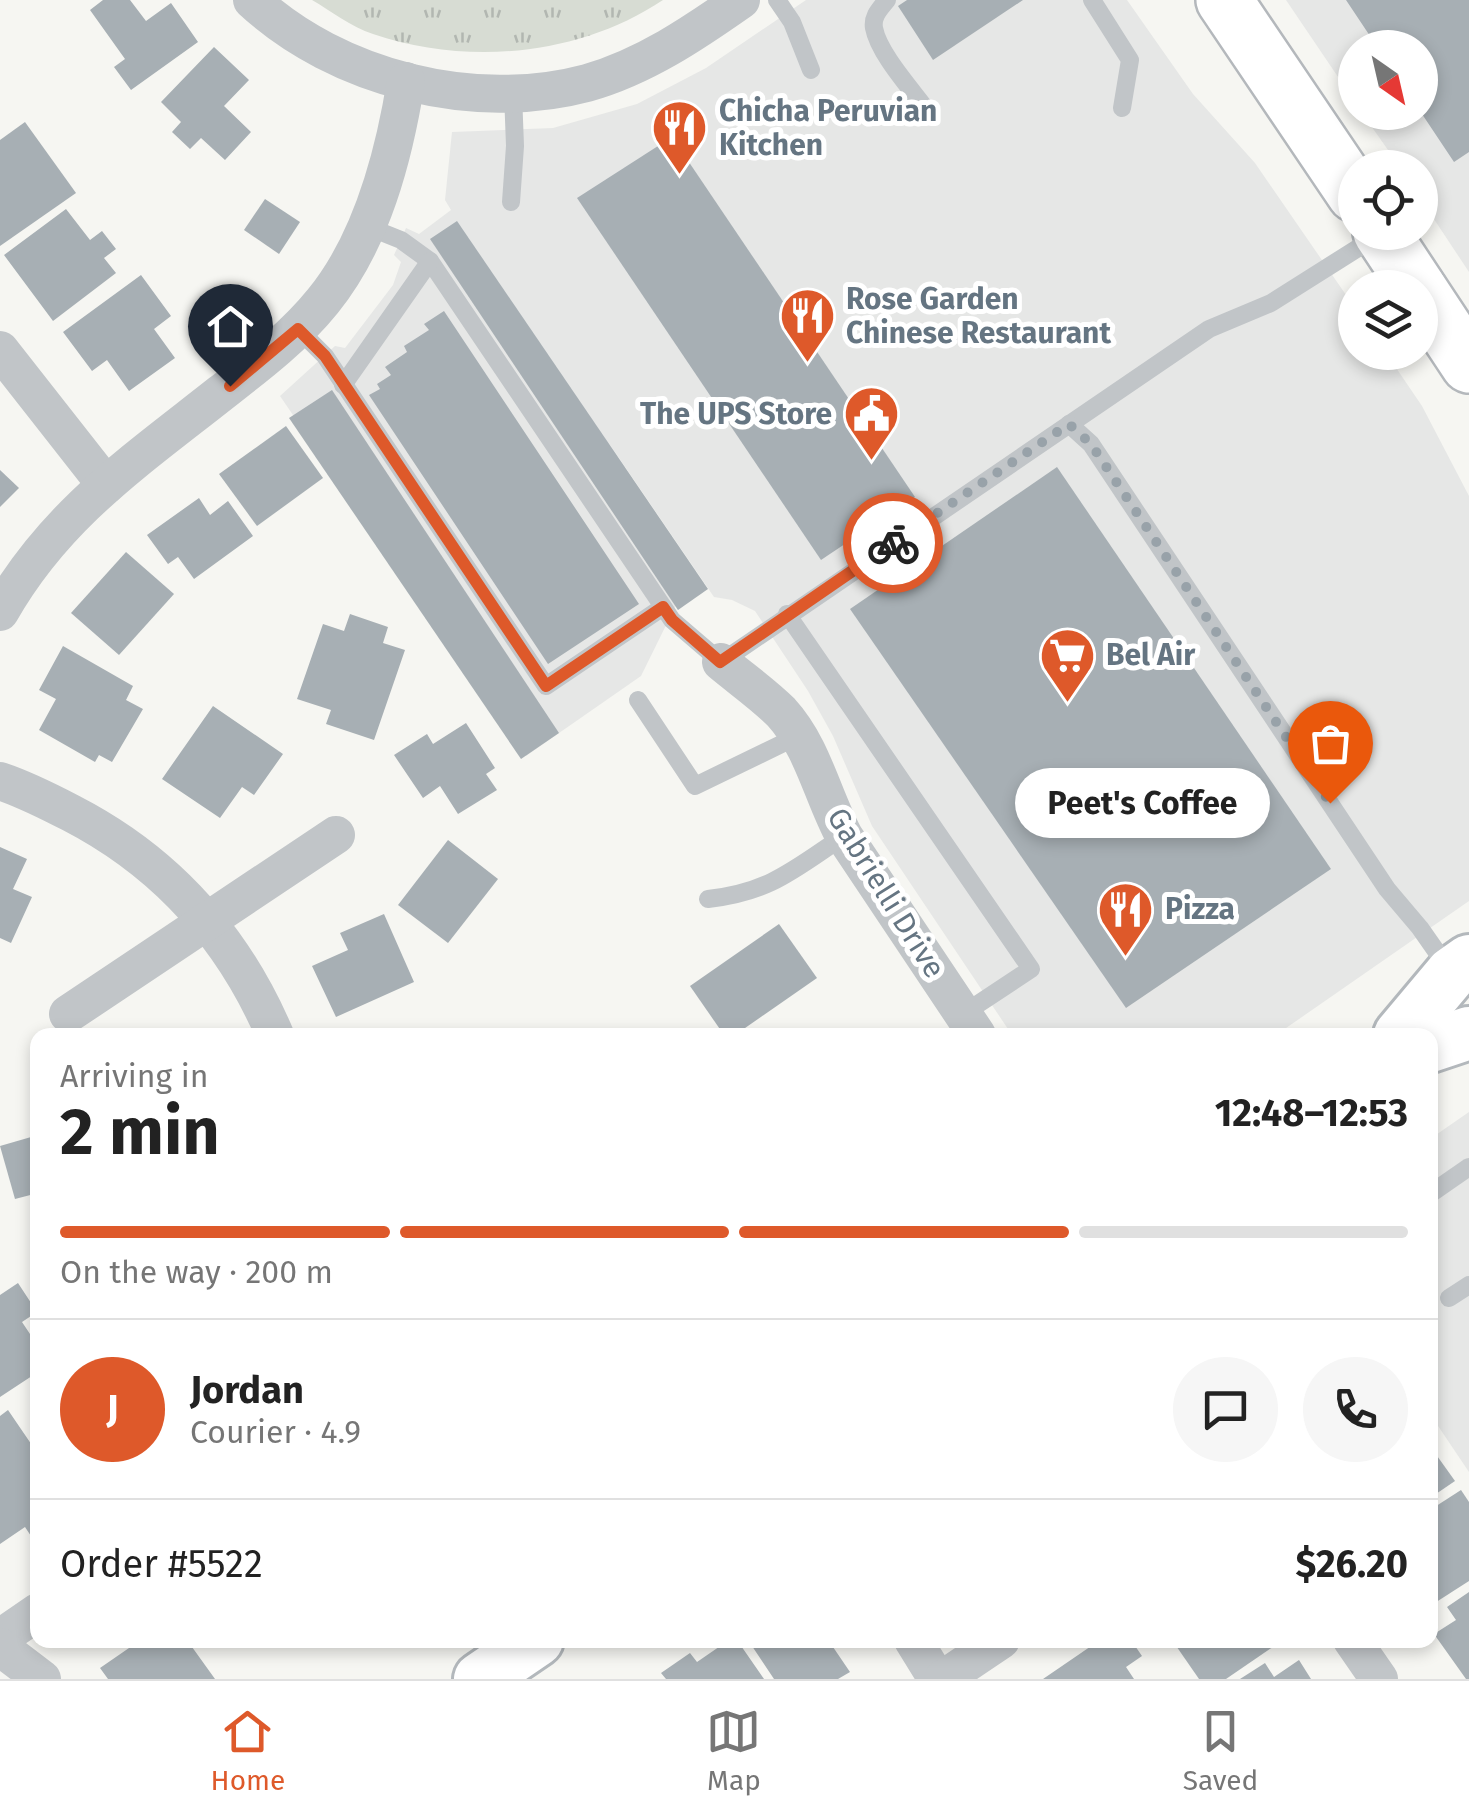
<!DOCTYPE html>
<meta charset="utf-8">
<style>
:root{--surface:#fff;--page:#f6f6f6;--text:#222;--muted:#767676;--line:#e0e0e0;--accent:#de592a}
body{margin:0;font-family:"Fira Sans",sans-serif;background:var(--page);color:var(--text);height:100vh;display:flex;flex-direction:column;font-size:38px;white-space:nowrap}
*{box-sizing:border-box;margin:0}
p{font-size:32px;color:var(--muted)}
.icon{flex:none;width:55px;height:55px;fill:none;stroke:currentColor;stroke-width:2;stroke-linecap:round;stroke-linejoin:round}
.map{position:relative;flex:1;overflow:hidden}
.sheet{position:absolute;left:30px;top:1028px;width:1408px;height:620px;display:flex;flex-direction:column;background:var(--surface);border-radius:20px;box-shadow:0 5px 15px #0003}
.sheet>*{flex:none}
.needle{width:65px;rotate:146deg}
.controls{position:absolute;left:1338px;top:30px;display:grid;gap:20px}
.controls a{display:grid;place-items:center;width:100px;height:100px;border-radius:50%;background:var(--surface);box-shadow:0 5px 15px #0003;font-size:50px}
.pin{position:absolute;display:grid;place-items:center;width:85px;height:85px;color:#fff;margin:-102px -42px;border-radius:50% 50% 50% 0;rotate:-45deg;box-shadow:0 0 10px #0007}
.pin .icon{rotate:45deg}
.courier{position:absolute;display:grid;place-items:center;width:100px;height:100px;margin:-50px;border:8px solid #de592a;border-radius:50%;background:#fff;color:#222;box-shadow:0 2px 12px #0007}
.bubble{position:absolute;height:70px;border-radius:35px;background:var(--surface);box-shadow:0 5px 15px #0003;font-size:32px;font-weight:700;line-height:70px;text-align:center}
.overview em{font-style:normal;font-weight:700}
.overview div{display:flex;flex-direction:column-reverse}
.overview{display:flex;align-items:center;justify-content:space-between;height:170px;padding:0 30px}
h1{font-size:65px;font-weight:700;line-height:75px}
.bar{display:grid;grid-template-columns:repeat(4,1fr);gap:15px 10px;align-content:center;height:120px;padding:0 30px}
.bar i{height:12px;border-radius:8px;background:var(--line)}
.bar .current{background:var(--accent)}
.bar p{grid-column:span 4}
.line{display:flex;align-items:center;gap:25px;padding:0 30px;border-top:2px solid var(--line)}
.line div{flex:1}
.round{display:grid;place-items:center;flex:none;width:105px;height:105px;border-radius:52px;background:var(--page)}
.tab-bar{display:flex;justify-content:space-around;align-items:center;height:140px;border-top:2px solid var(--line);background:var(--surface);font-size:28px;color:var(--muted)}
.tab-bar a{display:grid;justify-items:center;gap:5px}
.tab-bar .current{color:var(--accent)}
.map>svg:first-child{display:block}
</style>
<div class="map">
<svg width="1469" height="1679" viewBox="0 0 1469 1679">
<defs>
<pattern id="grass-tufts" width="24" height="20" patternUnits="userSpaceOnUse" patternTransform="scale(2.5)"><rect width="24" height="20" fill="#d7dcd3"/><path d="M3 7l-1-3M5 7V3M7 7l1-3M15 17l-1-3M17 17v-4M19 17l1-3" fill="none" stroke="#b2b7b1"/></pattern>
</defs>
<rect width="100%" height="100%" fill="#f6f6f2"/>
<g fill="#e6e7e6">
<path d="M 806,0 L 1127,0 L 1193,94 L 1255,163 L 1355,308 L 1355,352 L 1386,353 L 1422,406 L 1469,496 L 1469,901 L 1276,1035 L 1012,1035 L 872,826 L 833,736 L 808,691 L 755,611 L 732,600 L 714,597 L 606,439 L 704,587 L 675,607 L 641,676 L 526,756 L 280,396 L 335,346 L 345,348 L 393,285 L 401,262 L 394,255 L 406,228 L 419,234 L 451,210 L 445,200 L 452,132 L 553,128 L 637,104 L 706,68 Z"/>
<path d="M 1286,0 L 1469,0 L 1469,272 L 1420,198 L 1420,168 L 1400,167 L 1362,113 L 1420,112 L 1420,48 L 1355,48 L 1355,102 Z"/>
<path d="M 1469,1112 L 1469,1472 L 1430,1414 L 1430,1139 Z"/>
</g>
<path fill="url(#grass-tufts)" d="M 312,0 L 663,0 C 579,56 468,66 373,34 C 351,27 331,11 312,0 Z"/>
<g fill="#a7afb4">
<path d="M 103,0 L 130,0 L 146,21 L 171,3 L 198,42 L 131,90 L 114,67 L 125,59 L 90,10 Z"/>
<path d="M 907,0 L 1023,0 L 933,60 L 898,6 Z"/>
<path d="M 1346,0 L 1469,0 L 1469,152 L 1454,162 L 1420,111 L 1420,48 L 1378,48 Z"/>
<path d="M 214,47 L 249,80 L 224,106 L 251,132 L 225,160 L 201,138 L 190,149 L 172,132 L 181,122 L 161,102 Z"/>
<path d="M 25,122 L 76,193 L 0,246 L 0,140 Z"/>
<path d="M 672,137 L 915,497 L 821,560 L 577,198 Z"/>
<path d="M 265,199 L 300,222 L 279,254 L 244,230 Z"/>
<path d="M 66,209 L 90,240 L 102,231 L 116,249 L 104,258 L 116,273 L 53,321 L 4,255 Z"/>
<path d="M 457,221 L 708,589 L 678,610 L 430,239 Z"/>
<path d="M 141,275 L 171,316 L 154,329 L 175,358 L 129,391 L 107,360 L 92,371 L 63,332 Z"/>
<path d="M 444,311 L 639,604 L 548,664 L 369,395 L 380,389 L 377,384 L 391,375 L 385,367 L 407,352 L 404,346 L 429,330 L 424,324 Z"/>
<path d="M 332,390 L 559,733 L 521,759 L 289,418 Z"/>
<path d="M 286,426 L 323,478 L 257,526 L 219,474 Z"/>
<path d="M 1057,467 L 1331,869 L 1126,1008 L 850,609 Z"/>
<path d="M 0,470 L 19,488 L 0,507 Z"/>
<path d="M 199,498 L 210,515 L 228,501 L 253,536 L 194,579 L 178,557 L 168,564 L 147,535 Z"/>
<path d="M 126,552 L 174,594 L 119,655 L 71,613 Z"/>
<path d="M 350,614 L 388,627 L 383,643 L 405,650 L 374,740 L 326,724 L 331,710 L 297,699 L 323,624 L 344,631 Z"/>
<path d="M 63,646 L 133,686 L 126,700 L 143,709 L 112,762 L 99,755 L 95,762 L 39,730 L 56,699 L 39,690 Z"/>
<path d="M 213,706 L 283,754 L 254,795 L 242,787 L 220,818 L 162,779 Z"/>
<path d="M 466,723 L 495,768 L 486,774 L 497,790 L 458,814 L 440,786 L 423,798 L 394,755 L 427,734 L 433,744 Z"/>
<path d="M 448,840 L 498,879 L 448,943 L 398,905 Z"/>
<path d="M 0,847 L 27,859 L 13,889 L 32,897 L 11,943 L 0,938 Z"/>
<path d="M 384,914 L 414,982 L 336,1017 L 312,966 L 348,950 L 340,933 Z"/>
<path d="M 779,924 L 817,978 L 735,1035 L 724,1035 L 690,986 Z"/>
<path d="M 38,1135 L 38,1193 L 15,1199 L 0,1146 Z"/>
<path d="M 18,1283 L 37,1312 L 22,1322 L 38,1346 L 38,1372 L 0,1397 L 0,1295 Z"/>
<path d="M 8,1410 L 38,1454 L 38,1532 L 31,1536 L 25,1527 L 0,1544 L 0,1416 Z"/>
<path d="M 1430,1446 L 1455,1481 L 1430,1498 Z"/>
<path d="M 1461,1490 L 1469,1502 L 1469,1581 L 1430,1606 L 1430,1510 Z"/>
<path d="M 1469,1592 L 1469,1679 L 1466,1679 L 1434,1634 L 1456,1620 L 1447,1607 Z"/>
<path d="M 123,1640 L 187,1640 L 215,1679 L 108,1679 L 100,1668 L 129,1648 Z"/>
<path d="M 729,1640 L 737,1640 L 764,1679 L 666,1679 L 661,1673 L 690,1653 L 697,1662 Z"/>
<path d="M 748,1640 L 844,1640 L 833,1647 L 850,1672 L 838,1679 L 774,1679 Z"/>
<path d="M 1100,1640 L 1131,1640 L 1142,1656 L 1126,1667 L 1134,1679 L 1043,1679 Z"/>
<path d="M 1172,1640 L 1283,1640 L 1226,1679 L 1199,1679 Z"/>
<path d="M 1299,1660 L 1311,1679 L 1240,1679 L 1265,1663 L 1274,1677 Z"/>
</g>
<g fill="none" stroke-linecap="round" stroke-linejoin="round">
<defs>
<g id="secondary">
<path d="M 1400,1035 L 1452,973 L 1469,961"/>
<path d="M 1430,1046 L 1469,1033"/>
<path d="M 480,1679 L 537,1640"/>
</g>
<g id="primary">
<path d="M 1224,0 L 1355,194"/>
<path d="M 1381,232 L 1418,288"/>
<path d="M 1420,291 L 1469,365"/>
</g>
</defs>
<use href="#secondary" stroke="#b3b8bc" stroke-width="58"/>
<use href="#primary" stroke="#b4b8bc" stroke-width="60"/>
<g stroke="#c1c5c8" stroke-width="18">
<path d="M 777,0 L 792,22 L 811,70"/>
<path d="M 887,0 C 880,9 872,16 874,28 C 879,55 915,93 931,116"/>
<path d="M 1092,0 L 1130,60 L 1122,108"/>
<path d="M 511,202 L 515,146 L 513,93"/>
<path d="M 366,226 L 401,240 L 430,261 L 672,620 L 721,662 L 1209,329 L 1271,303 L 1377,236"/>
<path d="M 298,329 L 325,356 L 546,686 L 663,607"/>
<path d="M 343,385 L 430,261"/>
<path d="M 1069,424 L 1091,444 L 1387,889 L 1420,928 L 1448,968"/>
<path d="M 787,614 L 1031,969 L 963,1014"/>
<path d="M 638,700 L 695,786 L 798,736"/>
<path d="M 708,899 C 770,892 793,870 844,836"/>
<path d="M 1430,1194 L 1469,1167"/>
<path d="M 1449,1298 L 1469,1285"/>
</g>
<g stroke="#c1c5c8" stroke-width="38">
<path d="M 252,0 C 337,79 475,113 587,83 C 644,67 694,33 741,0"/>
<path d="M 0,350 L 106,485"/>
<path d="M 0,612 C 55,515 135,461 221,393 C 257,365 294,337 323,301 C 372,241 394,156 406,81"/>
<path d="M 721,662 C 740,678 763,694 781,712 C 813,747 822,795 844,836 L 977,1035"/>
<path d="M 0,781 C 24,789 48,801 71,813 C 166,862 233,937 275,1035"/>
<path d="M 68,1014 L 336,835"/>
<path d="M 0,1638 L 38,1612"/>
<path d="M 913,1640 L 937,1679"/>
<path d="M 1352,1640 L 1379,1679"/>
<path d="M 0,1647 L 42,1679"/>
<path d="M 943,1679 L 1001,1640"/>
</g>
<use href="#secondary" stroke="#fff" stroke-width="52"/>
<use href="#primary" stroke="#fff" stroke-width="55"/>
</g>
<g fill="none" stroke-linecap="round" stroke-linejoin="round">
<path stroke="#98a2a9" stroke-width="10" stroke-dasharray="0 18" d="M 893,543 L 1069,424 L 1091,444 L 1330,803"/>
<path stroke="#de592a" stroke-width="12" d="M 230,386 L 298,329 L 325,356 L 546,686 L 663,607 L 672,620 L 720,662 L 893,543"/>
</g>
<defs>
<symbol id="restaurant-pin" viewBox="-11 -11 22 30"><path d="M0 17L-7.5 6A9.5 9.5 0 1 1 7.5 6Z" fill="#de592a" stroke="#fff"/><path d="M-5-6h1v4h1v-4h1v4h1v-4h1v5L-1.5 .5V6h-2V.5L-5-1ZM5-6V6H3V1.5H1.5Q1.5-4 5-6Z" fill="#fff"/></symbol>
<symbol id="civic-pin" viewBox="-11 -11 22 30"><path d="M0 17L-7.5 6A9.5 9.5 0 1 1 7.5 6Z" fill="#de592a" stroke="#fff"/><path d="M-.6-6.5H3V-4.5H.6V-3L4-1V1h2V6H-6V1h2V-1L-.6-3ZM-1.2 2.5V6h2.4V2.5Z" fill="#fff"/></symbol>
<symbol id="supermarket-pin" viewBox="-11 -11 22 30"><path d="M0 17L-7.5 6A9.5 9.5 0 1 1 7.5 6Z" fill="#de592a" stroke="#fff"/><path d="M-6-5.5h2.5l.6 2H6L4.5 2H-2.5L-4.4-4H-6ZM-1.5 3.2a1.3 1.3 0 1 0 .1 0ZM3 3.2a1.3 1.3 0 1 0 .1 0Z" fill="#fff"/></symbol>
</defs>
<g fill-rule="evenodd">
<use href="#restaurant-pin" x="648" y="96" width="63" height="86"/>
<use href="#restaurant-pin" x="776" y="284" width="63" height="86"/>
<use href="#civic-pin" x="840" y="382" width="63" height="86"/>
<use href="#supermarket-pin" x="1036" y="624" width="63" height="86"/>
<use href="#restaurant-pin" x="1094" y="878" width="63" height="86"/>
</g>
<g text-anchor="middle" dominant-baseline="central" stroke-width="10" stroke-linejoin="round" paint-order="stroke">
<g font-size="30" font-weight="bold" fill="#657582" stroke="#fff" text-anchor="start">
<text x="719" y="111">Chicha Peruvian<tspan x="719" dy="34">Kitchen</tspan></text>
<text x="846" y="299">Rose Garden<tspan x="846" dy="34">Chinese Restaurant</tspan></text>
<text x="832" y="414" text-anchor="end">The UPS Store</text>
<text x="1106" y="655">Bel Air</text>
<text x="1165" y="909">Pizza</text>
</g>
<g font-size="30" fill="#657582" stroke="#fff">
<text transform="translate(886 893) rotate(58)">Gabrielli Drive</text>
</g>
</g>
</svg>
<div class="controls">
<a><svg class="needle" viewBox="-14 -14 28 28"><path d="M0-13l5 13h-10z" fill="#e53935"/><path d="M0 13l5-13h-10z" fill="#767676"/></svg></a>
<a><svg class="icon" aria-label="locate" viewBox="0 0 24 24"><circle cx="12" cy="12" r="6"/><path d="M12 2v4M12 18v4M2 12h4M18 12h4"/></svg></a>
<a><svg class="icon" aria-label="layers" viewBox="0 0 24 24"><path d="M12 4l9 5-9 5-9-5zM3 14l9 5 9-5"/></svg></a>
</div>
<div class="pin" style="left:1330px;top:803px;background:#ea580c"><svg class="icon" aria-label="bag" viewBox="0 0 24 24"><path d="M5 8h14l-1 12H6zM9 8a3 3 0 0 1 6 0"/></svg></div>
<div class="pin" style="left:230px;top:386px;background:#1f2937"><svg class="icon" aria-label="home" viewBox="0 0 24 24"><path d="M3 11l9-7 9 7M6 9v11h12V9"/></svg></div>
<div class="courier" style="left:893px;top:543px"><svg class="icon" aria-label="bike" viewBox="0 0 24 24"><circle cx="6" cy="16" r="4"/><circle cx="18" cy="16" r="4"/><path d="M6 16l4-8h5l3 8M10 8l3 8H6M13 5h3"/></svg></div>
<div class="bubble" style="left:1015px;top:768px;width:255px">Peet's Coffee</div>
<section class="sheet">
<div class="overview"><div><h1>2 min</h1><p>Arriving in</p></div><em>12:48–12:53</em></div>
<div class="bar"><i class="current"></i><i class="current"></i><i class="current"></i><i></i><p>On the way · 200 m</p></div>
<div class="line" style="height:180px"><b class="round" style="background:var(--accent);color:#fff">J</b><div><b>Jordan</b><p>Courier · 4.9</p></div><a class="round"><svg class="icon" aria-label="chat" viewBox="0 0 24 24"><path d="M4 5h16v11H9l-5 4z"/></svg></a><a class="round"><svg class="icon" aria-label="phone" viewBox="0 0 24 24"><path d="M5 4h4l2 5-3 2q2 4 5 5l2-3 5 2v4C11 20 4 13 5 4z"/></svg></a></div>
<div class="line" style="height:130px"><div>Order #5522</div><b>$26.20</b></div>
</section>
</div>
<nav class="tab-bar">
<a class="current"><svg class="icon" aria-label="home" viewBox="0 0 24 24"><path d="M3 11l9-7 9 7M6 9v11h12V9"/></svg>Home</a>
<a><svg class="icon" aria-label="map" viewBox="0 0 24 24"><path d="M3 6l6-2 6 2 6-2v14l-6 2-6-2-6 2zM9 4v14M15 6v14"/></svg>Map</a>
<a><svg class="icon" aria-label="saved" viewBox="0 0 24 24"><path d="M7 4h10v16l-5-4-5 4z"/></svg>Saved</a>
</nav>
